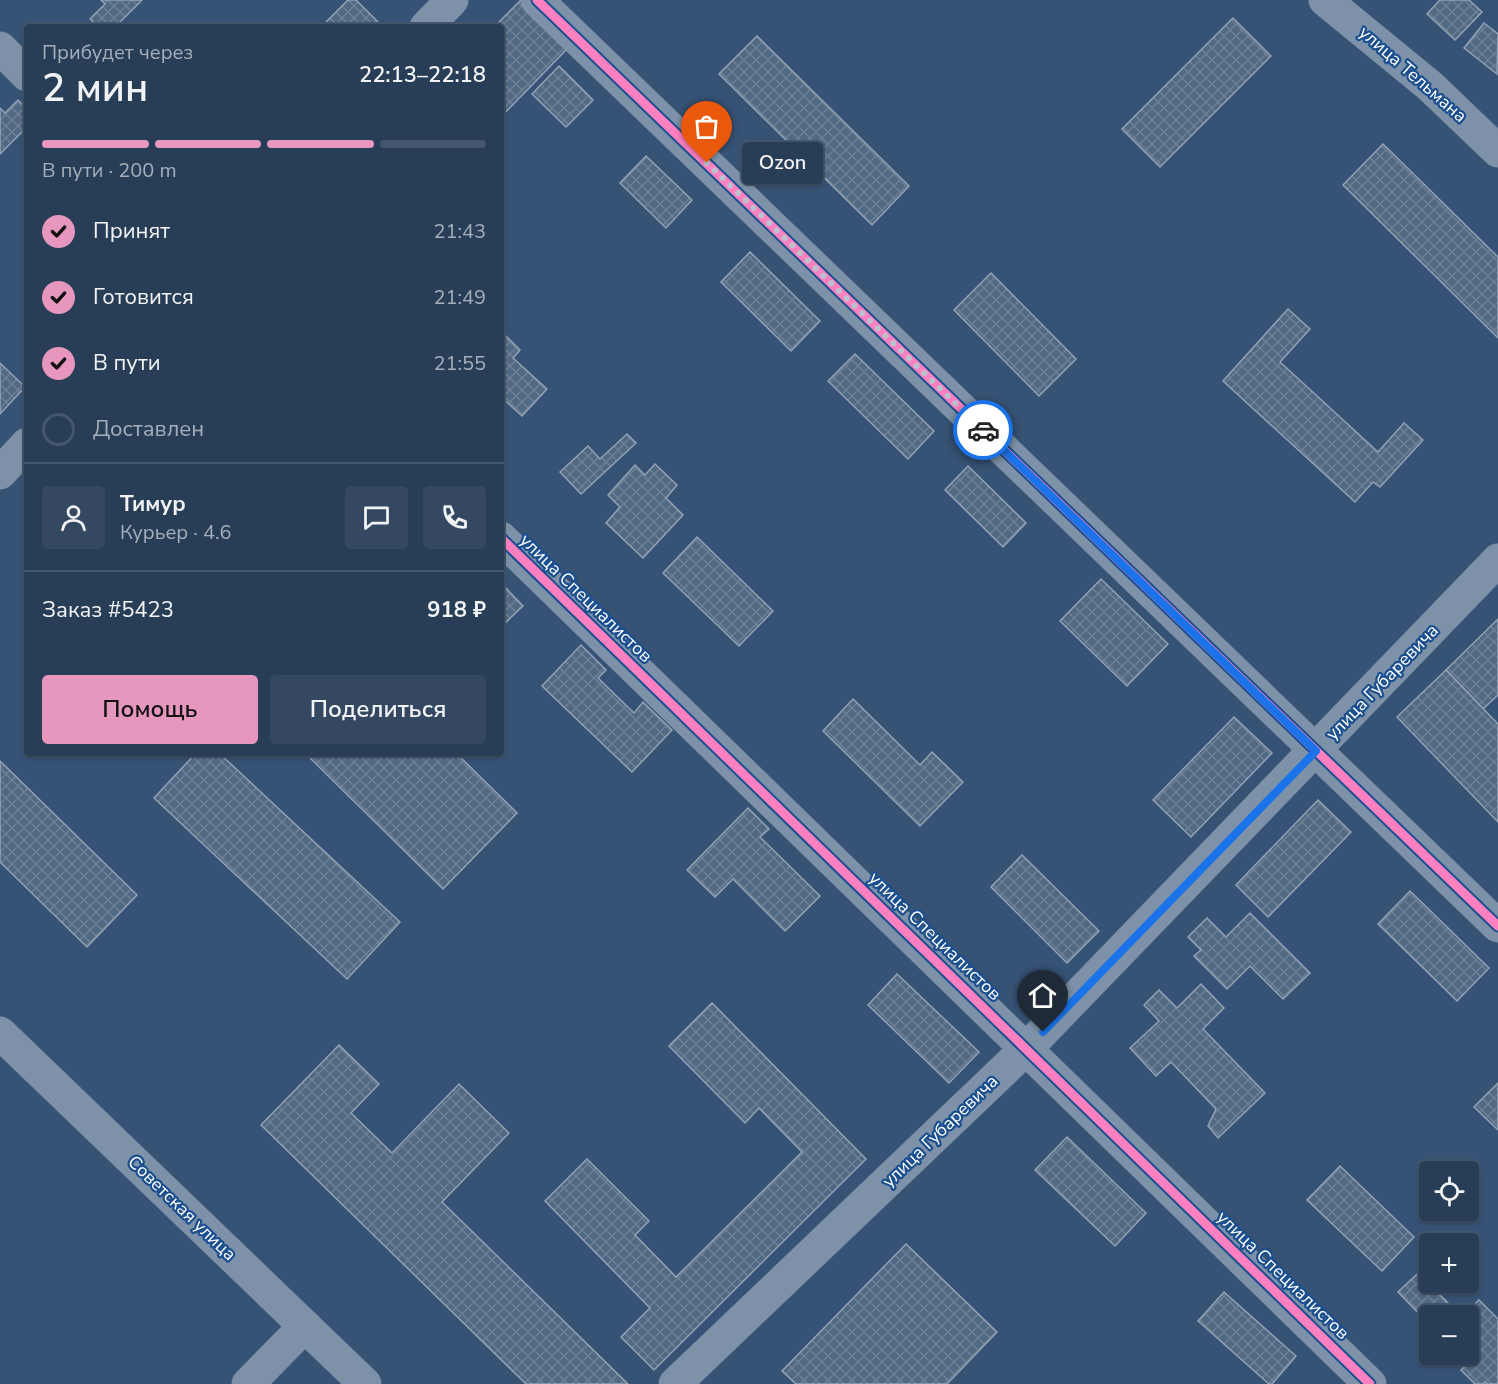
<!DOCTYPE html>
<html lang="ru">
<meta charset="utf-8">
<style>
:root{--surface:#283e57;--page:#344961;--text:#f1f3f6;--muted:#a5aeba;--line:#44576d;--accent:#e797bd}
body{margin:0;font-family:"Nunito Sans",sans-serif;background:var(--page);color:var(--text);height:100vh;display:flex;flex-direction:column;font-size:22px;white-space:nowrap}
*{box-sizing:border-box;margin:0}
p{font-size:20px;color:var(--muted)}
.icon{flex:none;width:33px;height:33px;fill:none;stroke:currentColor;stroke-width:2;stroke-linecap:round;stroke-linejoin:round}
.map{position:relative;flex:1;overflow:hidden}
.sheet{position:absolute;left:24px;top:24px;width:480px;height:732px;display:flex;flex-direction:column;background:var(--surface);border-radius:6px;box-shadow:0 2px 4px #0004,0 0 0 2px var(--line)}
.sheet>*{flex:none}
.fabs{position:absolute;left:1419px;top:1161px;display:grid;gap:12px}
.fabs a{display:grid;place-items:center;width:60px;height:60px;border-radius:6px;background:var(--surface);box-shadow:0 2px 4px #0004,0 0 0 2px var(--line);font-size:30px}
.pin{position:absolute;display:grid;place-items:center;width:51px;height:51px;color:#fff;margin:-62px -26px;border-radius:50% 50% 50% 0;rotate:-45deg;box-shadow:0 0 6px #0007}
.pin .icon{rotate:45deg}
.courier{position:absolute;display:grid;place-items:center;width:60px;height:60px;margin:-30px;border:4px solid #1a73e8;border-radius:50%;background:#fff;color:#222;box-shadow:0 2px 8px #0007}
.bubble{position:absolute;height:42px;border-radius:6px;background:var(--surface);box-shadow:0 2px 4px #0004,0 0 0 2px var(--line);font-size:20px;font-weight:600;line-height:42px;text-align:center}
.headline em{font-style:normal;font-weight:600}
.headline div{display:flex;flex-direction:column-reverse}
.headline{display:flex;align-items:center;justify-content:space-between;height:102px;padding:0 18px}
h1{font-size:39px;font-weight:600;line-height:45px}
.bar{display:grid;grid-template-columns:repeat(4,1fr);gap:9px 6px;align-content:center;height:72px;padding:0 18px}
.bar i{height:8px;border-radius:4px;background:var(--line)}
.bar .active{background:var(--accent)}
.bar p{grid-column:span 4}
.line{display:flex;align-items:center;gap:15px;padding:0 18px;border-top:2px solid var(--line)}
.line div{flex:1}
.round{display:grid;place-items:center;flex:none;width:63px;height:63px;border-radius:6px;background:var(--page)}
ol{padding:0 18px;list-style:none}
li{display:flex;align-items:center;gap:18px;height:66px}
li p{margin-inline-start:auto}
li .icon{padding:6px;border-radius:50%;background:var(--accent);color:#111;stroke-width:4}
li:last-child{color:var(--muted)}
li i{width:33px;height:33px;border:3px solid var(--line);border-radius:50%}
.primary-button{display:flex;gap:12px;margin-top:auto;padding:12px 18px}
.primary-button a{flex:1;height:69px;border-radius:6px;background:var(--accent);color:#111;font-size:24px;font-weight:600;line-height:69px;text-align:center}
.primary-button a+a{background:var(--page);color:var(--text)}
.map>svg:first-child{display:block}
</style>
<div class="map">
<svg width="1498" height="1384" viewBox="0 0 1498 1384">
<defs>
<pattern id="building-cross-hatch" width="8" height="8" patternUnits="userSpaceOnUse" patternTransform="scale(1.5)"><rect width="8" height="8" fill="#526984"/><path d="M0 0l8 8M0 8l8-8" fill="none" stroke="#6c8096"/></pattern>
</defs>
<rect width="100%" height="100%" fill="#365274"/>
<g fill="url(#building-cross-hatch)" stroke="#92a2b6" stroke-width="1.5">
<path d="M 101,0 L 142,0 L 115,27 L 99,27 L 90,19 L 105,4 Z"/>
<path d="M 348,0 L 356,0 L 381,25 L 379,27 L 321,27 Z"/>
<path d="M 521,0 L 569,47 L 501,117 L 501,27 L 494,27 Z"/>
<path d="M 1440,0 L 1469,0 L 1482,12 L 1455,40 L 1427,14 Z"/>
<path d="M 1233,18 L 1271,56 L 1160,167 L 1122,129 Z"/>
<path d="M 1484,23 L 1498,34 L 1497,74 L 1464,48 Z"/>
<path d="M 757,36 L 909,186 L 872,225 L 719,74 Z"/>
<path d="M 559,66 L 593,100 L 566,127 L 532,94 Z"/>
<path d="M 18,100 L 27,109 L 27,127 L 0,154 L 0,108 L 5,113 Z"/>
<path d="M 1383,144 L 1498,257 L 1498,338 L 1343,185 Z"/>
<path d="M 646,156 L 692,200 L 666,228 L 620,183 Z"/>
<path d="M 750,252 L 820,321 L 791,351 L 721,282 Z"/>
<path d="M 991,273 L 1076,359 L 1039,396 L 954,310 Z"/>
<path d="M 1288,309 L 1310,329 L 1280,362 L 1378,452 L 1404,423 L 1423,440 L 1380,487 L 1373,482 L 1355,502 L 1223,381 Z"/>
<path d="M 503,333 L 520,350 L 513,358 L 547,389 L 522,416 L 501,397 L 501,335 Z"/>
<path d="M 855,354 L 934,431 L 908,459 L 828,381 Z"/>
<path d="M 0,363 L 25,387 L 0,414 Z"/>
<path d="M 627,434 L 636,443 L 581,494 L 560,472 L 588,446 L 600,459 Z"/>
<path d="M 655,464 L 677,485 L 666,498 L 683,515 L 643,558 L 606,523 L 620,507 L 608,495 L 635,465 L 645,475 Z"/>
<path d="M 968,466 L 1026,523 L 1003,547 L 945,490 Z"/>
<path d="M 697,537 L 773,611 L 739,646 L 663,573 Z"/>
<path d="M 1101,579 L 1168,644 L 1127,686 L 1060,621 Z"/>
<path d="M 501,583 L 523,606 L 501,627 Z"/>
<path d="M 1498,619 L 1498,695 L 1483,709 L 1446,670 Z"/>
<path d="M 581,645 L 606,670 L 598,678 L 634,713 L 643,702 L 672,730 L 632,772 L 542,686 Z"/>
<path d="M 1446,670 L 1498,724 L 1498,822 L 1397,717 Z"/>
<path d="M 853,699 L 920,765 L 932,752 L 963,782 L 920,826 L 823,731 Z"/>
<path d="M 1234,717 L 1272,753 L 1191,837 L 1153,800 Z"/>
<path d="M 196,753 L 219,753 L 400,922 L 347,979 L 154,798 Z"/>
<path d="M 305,753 L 456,753 L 517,813 L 443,889 Z"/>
<path d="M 0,761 L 137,895 L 87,947 L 0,862 Z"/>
<path d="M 1318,800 L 1351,832 L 1268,917 L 1236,885 Z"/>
<path d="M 748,808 L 769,829 L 760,837 L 820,896 L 785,931 L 733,879 L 715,897 L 687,870 Z"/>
<path d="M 1022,855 L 1099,931 L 1067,963 L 991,887 Z"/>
<path d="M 1410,891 L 1489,968 L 1457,1001 L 1378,924 Z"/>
<path d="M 1250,913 L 1310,973 L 1283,999 L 1250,966 L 1227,989 L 1194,956 L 1201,950 L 1188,937 L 1207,918 L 1226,937 Z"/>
<path d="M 897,974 L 979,1052 L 949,1083 L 868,1005 Z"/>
<path d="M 1201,984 L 1224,1008 L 1203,1029 L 1265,1093 L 1218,1138 L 1208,1126 L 1216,1109 L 1171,1062 L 1156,1076 L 1130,1048 L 1159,1021 L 1144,1005 L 1159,990 L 1177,1008 Z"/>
<path d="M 712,1003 L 866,1159 L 654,1370 L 621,1337 L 650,1308 L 545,1201 L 587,1159 L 649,1221 L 635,1235 L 676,1277 L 802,1152 L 759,1108 L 745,1123 L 669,1046 Z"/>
<path d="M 339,1045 L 379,1084 L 351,1113 L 392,1153 L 459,1084 L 509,1133 L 442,1202 L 628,1384 L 526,1384 L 261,1125 Z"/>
<path d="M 1498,1083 L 1498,1130 L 1474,1107 Z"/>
<path d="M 1067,1137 L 1146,1213 L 1115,1246 L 1035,1170 Z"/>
<path d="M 1340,1166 L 1414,1237 L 1382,1271 L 1307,1200 Z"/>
<path d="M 906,1244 L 997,1332 L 947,1384 L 796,1384 L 782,1371 Z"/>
<path d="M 1430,1262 L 1430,1282 L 1452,1282 L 1440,1295 L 1449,1304 L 1437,1316 L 1430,1316 L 1429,1324 L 1398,1292 Z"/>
<path d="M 1224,1292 L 1296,1356 L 1272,1384 L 1269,1384 L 1198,1321 Z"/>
<path d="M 1479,1300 L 1498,1319 L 1498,1384 L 1487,1384 L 1485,1382 L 1483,1384 L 1475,1384 L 1461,1370 L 1474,1357 L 1468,1352 L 1468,1316 L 1463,1316 Z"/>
</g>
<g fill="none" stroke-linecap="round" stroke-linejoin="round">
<g stroke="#7d92a8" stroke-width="33">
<path d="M 537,0 L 1498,926"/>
<path d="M 1325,0 L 1430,86 L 1498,151"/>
<path d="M 426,27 L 452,0"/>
<path d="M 0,48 L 27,75"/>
<path d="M 0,473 L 27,444"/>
<path d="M 501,538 L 1370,1384"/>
<path d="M 0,1033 L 365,1384"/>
<path d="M 248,1384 L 305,1326"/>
<path d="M 675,1384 L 1027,1048 L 1498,560"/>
</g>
<defs>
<g id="cycleway">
<path d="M 537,0 L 1498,926"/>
<path d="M 501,538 L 1370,1384"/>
</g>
</defs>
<use href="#cycleway" stroke="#1b4f8f" stroke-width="13"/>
<use href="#cycleway" stroke="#ff80c0" stroke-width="9"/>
</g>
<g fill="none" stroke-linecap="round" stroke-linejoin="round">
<path stroke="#b9c2ce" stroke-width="6" stroke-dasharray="0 10.8" d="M 707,163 L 983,430"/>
<path stroke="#1a73e8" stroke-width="8" d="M 983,430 L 1316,751 L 1043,1032"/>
</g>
<g text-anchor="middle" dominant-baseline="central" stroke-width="4.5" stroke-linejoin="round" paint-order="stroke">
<g font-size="18" fill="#fff" stroke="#1b4f8f">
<text transform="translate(1413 74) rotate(41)">улица Тельмана</text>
<text transform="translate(586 598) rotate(44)">улица Специалистов</text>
<text transform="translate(1382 682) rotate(-46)">улица Губаревича</text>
<text transform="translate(935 936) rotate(44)">улица Специалистов</text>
<text transform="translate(940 1131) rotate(-44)">улица Губаревича</text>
<text transform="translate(182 1208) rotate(44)">Советская улица</text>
<text transform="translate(1283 1275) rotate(44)">улица Специалистов</text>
</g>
</g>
</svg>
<div class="fabs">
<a><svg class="icon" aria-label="locate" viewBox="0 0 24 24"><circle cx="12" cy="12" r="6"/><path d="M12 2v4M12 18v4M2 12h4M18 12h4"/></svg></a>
<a>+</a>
<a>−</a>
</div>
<div class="pin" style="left:707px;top:163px;background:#ea580c"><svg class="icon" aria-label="bag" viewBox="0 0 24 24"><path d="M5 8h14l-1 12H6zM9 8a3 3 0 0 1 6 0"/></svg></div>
<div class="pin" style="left:1043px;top:1032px;background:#1f2937"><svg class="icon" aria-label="home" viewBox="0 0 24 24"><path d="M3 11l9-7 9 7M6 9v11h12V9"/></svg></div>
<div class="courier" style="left:983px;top:430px"><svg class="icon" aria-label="car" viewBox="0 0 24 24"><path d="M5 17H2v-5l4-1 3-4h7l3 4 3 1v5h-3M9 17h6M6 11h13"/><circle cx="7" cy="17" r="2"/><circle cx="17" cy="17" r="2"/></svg></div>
<div class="bubble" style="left:742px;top:142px;width:81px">Ozon</div>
<section class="sheet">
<div class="headline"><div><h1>2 мин</h1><p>Прибудет через</p></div><em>22:13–22:18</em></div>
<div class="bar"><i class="active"></i><i class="active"></i><i class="active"></i><i></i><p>В пути · 200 m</p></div>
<ol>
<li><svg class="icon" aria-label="check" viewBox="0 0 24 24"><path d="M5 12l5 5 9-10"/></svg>Принят<p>21:43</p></li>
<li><svg class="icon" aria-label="check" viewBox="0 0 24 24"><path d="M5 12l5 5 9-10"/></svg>Готовится<p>21:49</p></li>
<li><svg class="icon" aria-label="check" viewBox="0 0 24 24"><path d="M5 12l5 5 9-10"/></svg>В пути<p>21:55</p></li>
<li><i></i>Доставлен</li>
</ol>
<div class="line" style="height:108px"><a class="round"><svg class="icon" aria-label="person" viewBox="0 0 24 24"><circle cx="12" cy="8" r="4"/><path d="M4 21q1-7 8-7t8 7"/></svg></a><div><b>Тимур</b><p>Курьер · 4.6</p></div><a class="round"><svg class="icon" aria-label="chat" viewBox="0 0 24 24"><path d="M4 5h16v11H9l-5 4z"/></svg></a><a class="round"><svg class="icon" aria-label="phone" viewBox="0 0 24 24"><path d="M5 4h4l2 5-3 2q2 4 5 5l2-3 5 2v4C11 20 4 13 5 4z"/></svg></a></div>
<div class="line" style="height:78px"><div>Заказ #5423</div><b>918 ₽</b></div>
<div class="primary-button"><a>Помощь</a><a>Поделиться</a></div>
</section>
</div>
